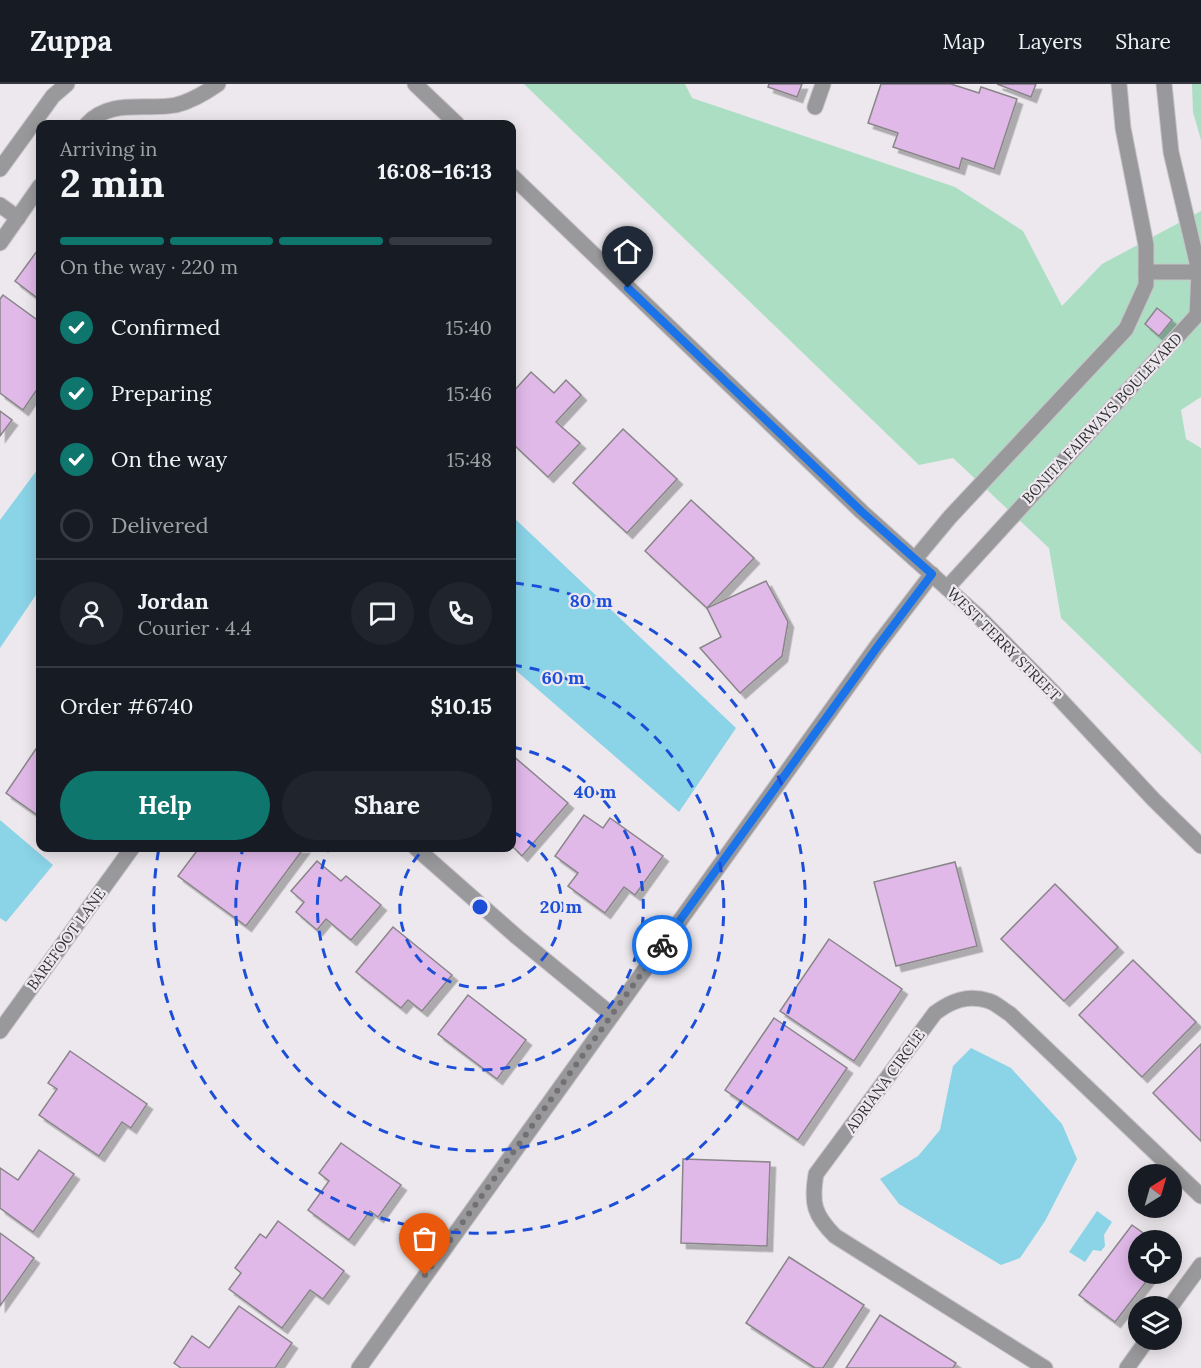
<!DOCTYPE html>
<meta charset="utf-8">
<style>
:root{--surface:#171b24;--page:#20242c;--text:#f1f3f6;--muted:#9ea1a6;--line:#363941;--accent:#0f766e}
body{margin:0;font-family:Lora,serif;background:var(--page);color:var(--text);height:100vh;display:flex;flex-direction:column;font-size:22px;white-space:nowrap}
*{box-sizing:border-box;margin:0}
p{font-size:20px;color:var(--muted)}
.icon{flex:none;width:33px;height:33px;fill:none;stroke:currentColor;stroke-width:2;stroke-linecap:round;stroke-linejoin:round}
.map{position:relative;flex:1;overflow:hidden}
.details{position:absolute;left:36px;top:36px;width:480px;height:732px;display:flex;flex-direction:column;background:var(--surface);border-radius:12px;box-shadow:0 3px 15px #0003}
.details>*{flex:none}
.needle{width:39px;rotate:37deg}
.controls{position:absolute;left:1128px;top:1080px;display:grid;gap:12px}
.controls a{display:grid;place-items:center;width:54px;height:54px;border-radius:50%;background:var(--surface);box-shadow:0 3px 15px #0003;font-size:30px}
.pin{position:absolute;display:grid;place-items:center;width:51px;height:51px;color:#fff;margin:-62px -26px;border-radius:50% 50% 50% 0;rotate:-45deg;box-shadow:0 0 6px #0007}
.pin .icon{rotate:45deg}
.courier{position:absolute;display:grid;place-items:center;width:60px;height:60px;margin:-30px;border:4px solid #1a73e8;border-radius:50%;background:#fff;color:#222;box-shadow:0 2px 8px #0007}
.head em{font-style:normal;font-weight:700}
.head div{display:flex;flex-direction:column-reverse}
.head{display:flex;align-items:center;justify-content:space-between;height:102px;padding:0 24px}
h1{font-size:39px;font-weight:700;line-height:45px}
.bar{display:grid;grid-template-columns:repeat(4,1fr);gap:9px 6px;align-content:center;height:72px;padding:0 24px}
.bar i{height:8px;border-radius:4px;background:var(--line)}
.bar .active{background:var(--accent)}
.bar p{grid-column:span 4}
.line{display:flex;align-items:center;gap:15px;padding:0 24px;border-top:2px solid var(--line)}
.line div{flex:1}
.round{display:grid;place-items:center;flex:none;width:63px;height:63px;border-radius:32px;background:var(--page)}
ol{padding:0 24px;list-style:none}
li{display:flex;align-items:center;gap:18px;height:66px}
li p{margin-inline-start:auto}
li .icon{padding:6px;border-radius:50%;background:var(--accent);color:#fff;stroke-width:4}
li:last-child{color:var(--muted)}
li i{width:33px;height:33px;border:3px solid var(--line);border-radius:50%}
.button{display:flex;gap:12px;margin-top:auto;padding:12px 24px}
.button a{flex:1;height:69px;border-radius:36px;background:var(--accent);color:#fff;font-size:24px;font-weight:700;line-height:69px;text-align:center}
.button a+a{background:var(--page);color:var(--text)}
header{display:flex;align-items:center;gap:36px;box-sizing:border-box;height:84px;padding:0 30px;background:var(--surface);border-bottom:2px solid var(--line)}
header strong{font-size:28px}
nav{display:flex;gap:33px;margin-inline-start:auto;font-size:21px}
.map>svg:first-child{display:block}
</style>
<header>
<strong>Zuppa</strong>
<nav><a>Map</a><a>Layers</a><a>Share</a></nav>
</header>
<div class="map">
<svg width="1201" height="1284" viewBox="0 0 1201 1284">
<defs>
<filter id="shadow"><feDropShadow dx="5.5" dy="5.5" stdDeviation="0" flood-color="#0004"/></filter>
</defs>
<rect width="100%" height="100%" fill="#ece8ed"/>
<g fill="#acdec4">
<path d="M 524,0 L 685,0 L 692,14 L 955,103 L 1023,147 L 1062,222 L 1102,180 L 1201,127 L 1201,313 L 1181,326 L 1186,355 L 1201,364 L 1201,670 L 1061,534 L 1049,464 L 953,374 L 919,381 Z"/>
<path d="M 1192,0 L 1201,0 L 1201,56 L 1193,28 Z"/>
</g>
<g fill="#8bd3e7">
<path d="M 40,382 L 40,505 L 0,564 L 0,436 Z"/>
<path d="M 512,432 L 736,644 L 679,728 L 512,583 Z"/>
<path d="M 0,736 L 53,781 L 6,838 L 0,834 Z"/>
<path d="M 971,964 L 1011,984 L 1062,1040 L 1077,1075 L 1045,1137 L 1020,1174 L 1001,1181 L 899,1120 L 880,1095 L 918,1072 L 940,1046 L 953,982 Z"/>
<path d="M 1097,1127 L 1112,1138 L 1104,1151 L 1105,1162 L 1101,1167 L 1093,1166 L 1085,1178 L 1069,1168 Z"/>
</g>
<g fill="#e0b9e9" stroke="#898589" stroke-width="1.5" filter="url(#shadow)">
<path d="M 769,0 L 802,0 L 797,13 L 768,3 Z"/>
<path d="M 881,0 L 951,0 L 979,9 L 981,3 L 1017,15 L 994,85 L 962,74 L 959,85 L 893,63 L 898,49 L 868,39 Z"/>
<path d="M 997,0 L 1036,0 L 1031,13 Z"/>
<path d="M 40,163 L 40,216 L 15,197 Z"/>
<path d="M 3,211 L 40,238 L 40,301 L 23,326 L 0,309 L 0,215 Z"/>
<path d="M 1157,224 L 1172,236 L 1159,252 L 1145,240 Z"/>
<path d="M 531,288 L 554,309 L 566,296 L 581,311 L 556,338 L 580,359 L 548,393 L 512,359 L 512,309 Z"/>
<path d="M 0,327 L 12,336 L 0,352 Z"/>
<path d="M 623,345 L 677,395 L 627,449 L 573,399 Z"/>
<path d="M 691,416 L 754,474 L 707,524 L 645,467 Z"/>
<path d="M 766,497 L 788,538 L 782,572 L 740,609 L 700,564 L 721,553 L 707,524 Z"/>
<path d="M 40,659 L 40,733 L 6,709 Z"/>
<path d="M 512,671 L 568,719 L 522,772 L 512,762 Z"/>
<path d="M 584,731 L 603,744 L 610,734 L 663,772 L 635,811 L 624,803 L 605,829 L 568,802 L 578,789 L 555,772 Z"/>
<path d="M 199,764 L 253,764 L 256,766 L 258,764 L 304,764 L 246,842 L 178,792 Z"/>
<path d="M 317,777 L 341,797 L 346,792 L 381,821 L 351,856 L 326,835 L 317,846 L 296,828 L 304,818 L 291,807 Z"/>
<path d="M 955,778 L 977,862 L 896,882 L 874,798 Z"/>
<path d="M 1055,800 L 1118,863 L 1064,917 L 1001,855 Z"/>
<path d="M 393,843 L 452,891 L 422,927 L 408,916 L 401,924 L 356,888 Z"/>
<path d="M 829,855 L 902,905 L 854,977 L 780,927 Z"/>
<path d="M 1133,876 L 1196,938 L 1142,993 L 1079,931 Z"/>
<path d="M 468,911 L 526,956 L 497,995 L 438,950 Z"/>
<path d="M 774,934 L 847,984 L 798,1056 L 725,1006 Z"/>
<path d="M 1201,960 L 1201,1057 L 1153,1009 Z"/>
<path d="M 70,967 L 147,1020 L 131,1044 L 122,1038 L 99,1072 L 39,1031 L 57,1005 L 48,999 Z"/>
<path d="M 341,1059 L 401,1101 L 378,1133 L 370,1127 L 349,1156 L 308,1126 L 329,1097 L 319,1089 Z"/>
<path d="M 39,1066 L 74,1090 L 33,1148 L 0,1124 L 0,1084 L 18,1096 Z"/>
<path d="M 683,1075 L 770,1078 L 767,1162 L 681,1159 Z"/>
<path d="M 278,1137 L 344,1187 L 323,1215 L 310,1206 L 282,1244 L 229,1205 L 241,1189 L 235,1184 L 260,1150 L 266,1154 Z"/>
<path d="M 1132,1141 L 1153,1156 L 1138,1156 L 1138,1190 L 1152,1190 L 1115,1238 L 1079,1211 Z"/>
<path d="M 0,1149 L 34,1174 L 0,1222 Z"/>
<path d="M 789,1173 L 864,1221 L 823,1284 L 815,1284 L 746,1239 Z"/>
<path d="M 239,1222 L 292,1259 L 275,1284 L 181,1284 L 174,1279 L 192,1252 L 209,1264 Z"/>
<path d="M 880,1231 L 956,1279 L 953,1284 L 846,1284 Z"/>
</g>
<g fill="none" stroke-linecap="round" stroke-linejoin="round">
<defs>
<g id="minor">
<path d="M 415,0 L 457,40"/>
<path d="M 815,23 L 823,0"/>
<path d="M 87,40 C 111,14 146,27 176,21 C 192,17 205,9 218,0"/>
<path d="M 0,85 L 53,12 L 67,0"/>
<path d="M 512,92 L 862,428 L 977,531 L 1055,610 L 1154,716 L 1201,762"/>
<path d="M 0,121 L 18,134"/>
<path d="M 0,159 L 40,102"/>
<path d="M 1146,188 L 1201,188"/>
<path d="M 915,475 L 950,433 L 1126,245 L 1146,201 L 1146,161 L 1123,44 L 1119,0"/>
<path d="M 947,504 L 1197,231 L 1199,187 L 1171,68 L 1164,0"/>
<path d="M 416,764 L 517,853 L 612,931"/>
<path d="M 0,947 L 132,764"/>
<path d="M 1171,1222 L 1201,1181"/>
<path d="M 359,1284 L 877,562 L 932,490"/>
<path d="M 1045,1284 L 835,1152 C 814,1131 811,1119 816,1090 L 935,929 C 951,917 968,910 989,917 C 996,919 1003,926 1010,930 L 1201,1112"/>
<path d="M 1127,1284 L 1147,1256"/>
</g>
</defs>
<use href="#minor" stroke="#c7c3c8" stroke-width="17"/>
<use href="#minor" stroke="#99999b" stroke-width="15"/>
</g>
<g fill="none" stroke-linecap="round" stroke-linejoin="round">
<path stroke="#737073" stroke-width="6" stroke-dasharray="0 10.8" d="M 425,1191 L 662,861"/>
<path stroke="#1a73e8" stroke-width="8" d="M 628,204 L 862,428 L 932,490 L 878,562 L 662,861"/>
</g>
<g fill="none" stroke="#1d4ed8" stroke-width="3" stroke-dasharray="10 8">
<path d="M512 748A81 81 0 1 1 425 764"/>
<path d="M512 663A163 163 0 1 1 328 765"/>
<path d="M512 581A244 244 0 1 1 243 764"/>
<path d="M514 499A326 326 0 1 1 159 764"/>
</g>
<g text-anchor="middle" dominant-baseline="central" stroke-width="4.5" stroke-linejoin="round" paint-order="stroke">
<g font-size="15" fill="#323032" stroke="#ece8ed">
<text transform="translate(1102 334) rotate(-47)">BONITA FAIRWAYS BOULEVARD</text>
<text transform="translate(1004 560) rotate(45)">WEST TERRY STREET</text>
<text transform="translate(66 855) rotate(-54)">BAREFOOT LANE</text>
<text transform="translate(885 997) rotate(-54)">ADRIANA CIRCLE</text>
</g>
</g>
<circle cx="480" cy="823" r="9" fill="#1d4ed8" stroke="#ece8ed" stroke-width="3"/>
<g font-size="18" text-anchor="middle" font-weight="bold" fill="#1d4ed8" stroke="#ece8ed" stroke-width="4.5" stroke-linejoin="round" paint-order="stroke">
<text x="591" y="523">80 m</text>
<text x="563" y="600">60 m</text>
<text x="595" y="714">40 m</text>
<text x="561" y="829">20 m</text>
</g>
</svg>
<div class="controls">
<a><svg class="needle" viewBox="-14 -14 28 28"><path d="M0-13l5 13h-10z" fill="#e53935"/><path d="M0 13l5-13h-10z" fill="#9ea1a6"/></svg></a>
<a><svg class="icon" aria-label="locate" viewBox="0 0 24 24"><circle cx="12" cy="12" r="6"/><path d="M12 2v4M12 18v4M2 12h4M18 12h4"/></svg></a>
<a><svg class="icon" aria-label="layers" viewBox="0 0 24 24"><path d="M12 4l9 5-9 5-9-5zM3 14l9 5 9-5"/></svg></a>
</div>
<div class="pin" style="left:425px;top:1191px;background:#ea580c"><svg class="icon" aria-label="bag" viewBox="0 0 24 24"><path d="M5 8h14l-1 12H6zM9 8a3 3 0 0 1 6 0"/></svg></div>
<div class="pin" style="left:628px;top:204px;background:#1f2937"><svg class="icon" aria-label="home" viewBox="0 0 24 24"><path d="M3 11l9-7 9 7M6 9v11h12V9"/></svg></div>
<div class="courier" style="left:662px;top:861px"><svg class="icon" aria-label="bike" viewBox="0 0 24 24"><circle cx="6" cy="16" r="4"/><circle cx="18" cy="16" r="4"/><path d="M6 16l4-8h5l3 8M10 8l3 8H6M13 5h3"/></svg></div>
<section class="details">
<div class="head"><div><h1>2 min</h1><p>Arriving in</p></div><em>16:08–16:13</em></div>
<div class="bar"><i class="active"></i><i class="active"></i><i class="active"></i><i></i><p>On the way · 220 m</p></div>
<ol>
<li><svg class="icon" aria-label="check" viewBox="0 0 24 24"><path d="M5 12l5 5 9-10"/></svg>Confirmed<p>15:40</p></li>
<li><svg class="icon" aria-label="check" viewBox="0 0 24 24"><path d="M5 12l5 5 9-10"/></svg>Preparing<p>15:46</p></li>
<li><svg class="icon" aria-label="check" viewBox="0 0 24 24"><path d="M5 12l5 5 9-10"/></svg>On the way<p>15:48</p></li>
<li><i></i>Delivered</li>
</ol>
<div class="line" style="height:108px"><a class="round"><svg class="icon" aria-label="person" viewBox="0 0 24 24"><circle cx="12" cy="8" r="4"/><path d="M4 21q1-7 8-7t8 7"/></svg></a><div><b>Jordan</b><p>Courier · 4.4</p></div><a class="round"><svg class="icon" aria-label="chat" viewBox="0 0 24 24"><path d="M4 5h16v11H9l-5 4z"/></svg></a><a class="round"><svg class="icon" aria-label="phone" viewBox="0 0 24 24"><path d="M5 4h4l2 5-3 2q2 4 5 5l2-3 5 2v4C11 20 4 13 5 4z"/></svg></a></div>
<div class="line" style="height:78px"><div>Order #6740</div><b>$10.15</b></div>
<div class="button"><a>Help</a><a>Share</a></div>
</section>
</div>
